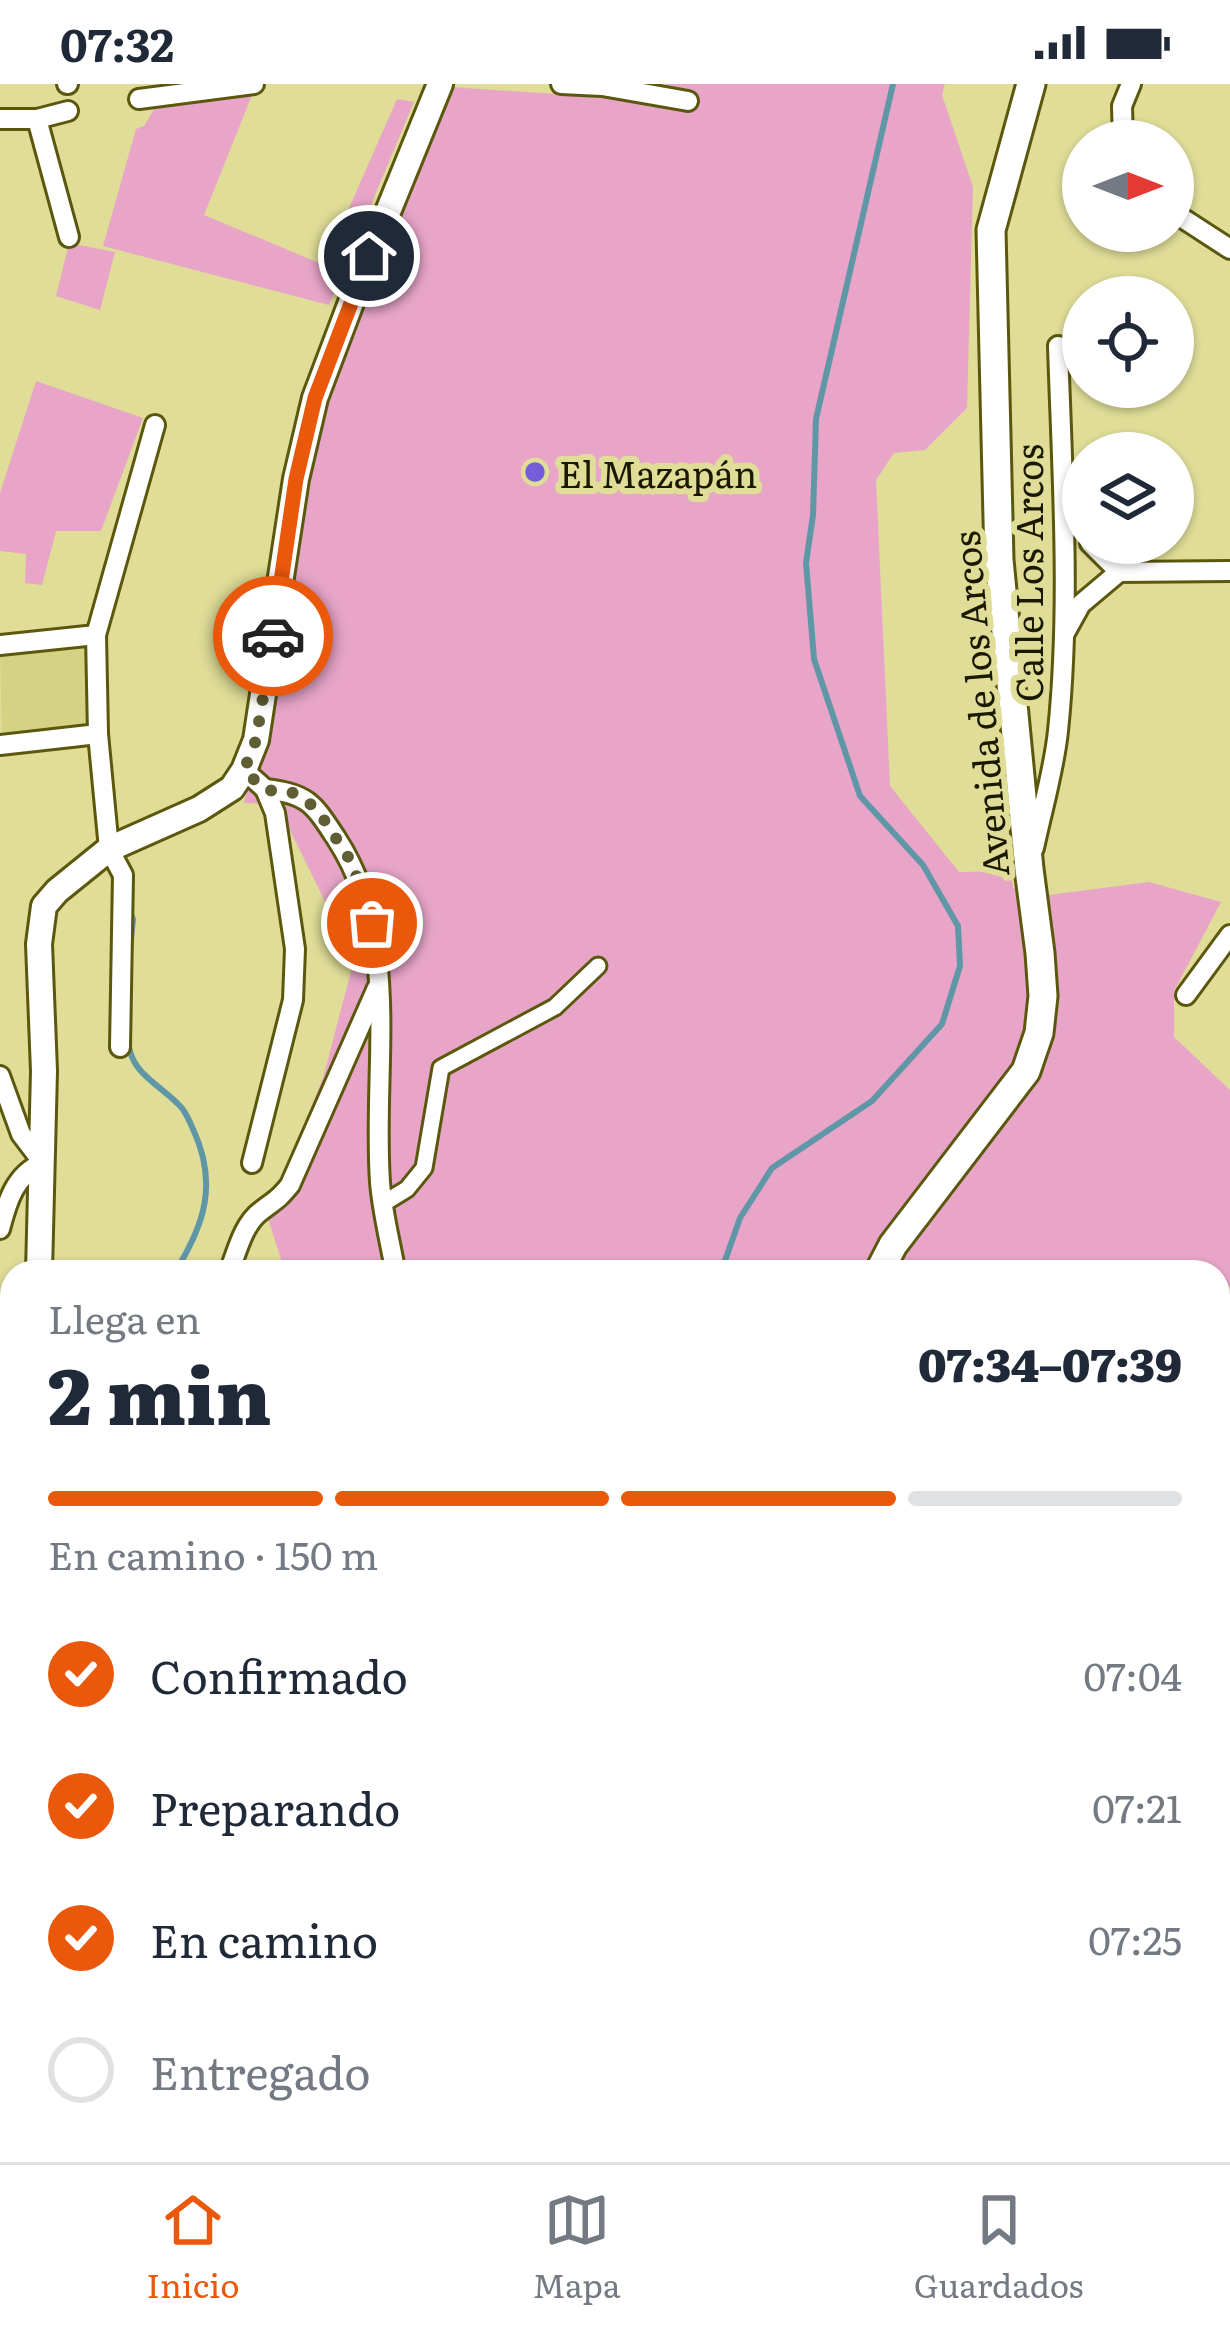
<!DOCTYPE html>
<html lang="es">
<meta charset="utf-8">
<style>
:root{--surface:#fff;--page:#f2f2f3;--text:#1f2937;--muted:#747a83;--line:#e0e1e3;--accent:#ea580c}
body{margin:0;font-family:Literata,serif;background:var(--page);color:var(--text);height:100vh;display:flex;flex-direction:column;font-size:45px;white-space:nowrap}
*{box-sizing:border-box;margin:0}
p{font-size:39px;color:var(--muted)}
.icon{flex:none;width:66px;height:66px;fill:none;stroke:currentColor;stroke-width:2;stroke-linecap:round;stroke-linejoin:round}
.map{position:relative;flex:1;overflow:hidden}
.side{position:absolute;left:0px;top:1176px;width:1230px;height:903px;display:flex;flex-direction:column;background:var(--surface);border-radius:36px 36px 0 0;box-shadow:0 3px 9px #0004}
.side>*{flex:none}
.needle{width:78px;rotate:90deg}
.tools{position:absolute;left:1062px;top:36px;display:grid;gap:24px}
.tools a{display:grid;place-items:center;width:132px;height:132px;border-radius:50%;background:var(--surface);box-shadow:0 3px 9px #0004;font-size:60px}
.pin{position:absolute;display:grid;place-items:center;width:102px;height:102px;color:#fff;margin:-51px;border:6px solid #fff;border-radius:50%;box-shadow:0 3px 12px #0007}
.courier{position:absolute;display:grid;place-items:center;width:120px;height:120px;margin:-60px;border:9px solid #ea580c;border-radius:50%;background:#fff;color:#222;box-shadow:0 3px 15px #0007}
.overview em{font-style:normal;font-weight:800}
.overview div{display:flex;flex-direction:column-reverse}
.overview{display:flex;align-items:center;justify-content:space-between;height:204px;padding:0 48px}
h1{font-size:78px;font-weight:800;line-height:90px}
.bar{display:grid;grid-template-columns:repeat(4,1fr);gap:18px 12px;align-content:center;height:144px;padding:0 48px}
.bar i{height:15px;border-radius:9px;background:var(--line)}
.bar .current{background:var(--accent)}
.bar p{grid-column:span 4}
ol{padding:0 48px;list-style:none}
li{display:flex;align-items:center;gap:36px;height:132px}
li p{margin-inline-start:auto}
li .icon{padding:12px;border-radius:50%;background:var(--accent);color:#fff;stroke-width:4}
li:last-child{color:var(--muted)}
li i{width:66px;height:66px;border:6px solid var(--line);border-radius:50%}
.status{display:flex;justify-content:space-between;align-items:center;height:84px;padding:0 60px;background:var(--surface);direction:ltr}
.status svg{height:33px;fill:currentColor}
.dock{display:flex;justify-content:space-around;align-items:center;height:168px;border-top:3px solid var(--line);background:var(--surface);font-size:33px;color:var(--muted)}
.dock a{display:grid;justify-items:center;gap:6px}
.dock .current{color:var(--accent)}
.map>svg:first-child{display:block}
</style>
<div class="status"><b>07:32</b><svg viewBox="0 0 49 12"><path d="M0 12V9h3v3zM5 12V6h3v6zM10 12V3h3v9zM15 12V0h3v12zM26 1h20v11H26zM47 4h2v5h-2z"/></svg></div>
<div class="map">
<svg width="1230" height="2078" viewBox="0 0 1230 2078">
<rect width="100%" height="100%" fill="#dfdd97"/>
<path fill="#d4d283" d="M 86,560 L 91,642 L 2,651 L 0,566 Z"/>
<g fill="#e8a5c8">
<path d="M 666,0 L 945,0 L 942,11 L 973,103 L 967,324 L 925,366 L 894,369 L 876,396 L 890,702 L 959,788 L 1011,787 L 1013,804 L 1041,812 L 1149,798 L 1221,818 L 1174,907 L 1174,953 L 1230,1006 L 1230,1197 L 1218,1348 L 1218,1188 L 285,1188 L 267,1131 L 323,994 L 354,876 L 277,720 L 244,719 L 265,627 L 301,415 L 326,307 L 450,3 L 663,17 Z"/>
<path d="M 252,11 L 204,131 L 324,181 L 397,15 L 414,18 L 329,221 L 103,162 L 136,45 L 144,42 L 159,17 Z"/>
<path d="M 69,159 L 115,168 L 100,226 L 56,212 Z"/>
<path d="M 36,297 L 143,334 L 101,447 L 56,447 L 42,501 L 25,499 L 26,470 L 0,467 L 0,409 Z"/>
<path d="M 234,2067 L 905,2067 L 903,2078 L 229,2078 Z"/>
</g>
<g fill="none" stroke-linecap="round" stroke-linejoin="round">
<g stroke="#5f97a7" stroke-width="6">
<path d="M 129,826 L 133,835 L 130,866"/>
<path d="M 128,957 C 131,990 158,999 179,1021 C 186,1027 189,1037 193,1045 C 218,1099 205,1140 175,1188"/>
<path d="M 721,1188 L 740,1134 L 772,1084 L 872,1017 L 942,940 L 960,882 L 958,842 L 923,781 L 860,712 L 814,575 L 806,479 L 813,431 L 816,335 L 893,0"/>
<path d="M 268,2067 L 270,2078"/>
</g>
<defs>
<path id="pedestrian" d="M 384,1119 L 407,1105 L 424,1084 L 441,984 L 555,923 L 598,882"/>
<g id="minor">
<path d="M 67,0 L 68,0"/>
<path d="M 561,0 L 602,2 L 688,17"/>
<path d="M 139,15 L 254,0"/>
<path d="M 0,35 L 37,35 L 68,27"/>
<path d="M 37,35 L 69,153"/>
<path d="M 1123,57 L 1122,22 L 1131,0"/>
<path d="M 1173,128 L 1230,165"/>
<path d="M 1090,459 L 1119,488"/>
<path d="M 1065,549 L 1081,520 L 1119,488 L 1230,487"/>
<path d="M 0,561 L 96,551"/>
<path d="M 0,661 L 98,650"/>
<path d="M 244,686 L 265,705 L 275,729 L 295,865 L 293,916 L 252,1079"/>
<path d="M 265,705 C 308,710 313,719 336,754 C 403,856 372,983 380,1098 C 382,1125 389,1153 394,1180 L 398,1188"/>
<path d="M 1034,764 C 1042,726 1054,686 1058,647 C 1071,520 1062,389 1058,262"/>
<path d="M 1186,911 L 1230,851"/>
<path d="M 120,963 L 123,791 L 109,765 L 98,650 L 96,551 L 155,341"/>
<path d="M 0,992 L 21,1050 L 43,1079 C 15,1090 7,1118 0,1145"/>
<path d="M 229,1188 C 237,1168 243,1140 261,1127 C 275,1116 278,1116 290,1101 L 377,904"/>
<path d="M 0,1509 L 12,1510"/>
<path d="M 0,1820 L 11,1871 L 12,2043"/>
<path d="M 13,2067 L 13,2078"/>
<path d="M 930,2078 L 936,2067"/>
<path d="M 1094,2078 L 1099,2067"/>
</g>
<g id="tertiary">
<path d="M 39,1188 L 44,987 L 39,860 L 44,822 L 57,807 L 109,765 L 199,725 L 232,704 L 244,686 L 256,656 L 296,395 L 315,314 L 352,216 L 440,0"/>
<path d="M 0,1316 L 12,1289"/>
</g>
<g id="secondary">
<path d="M 879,1188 L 893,1161 L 1026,987 L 1039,949 L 1043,912 L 1040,869 L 1029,785 L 999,476 L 991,146 L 1031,0"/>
<path d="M 180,2078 L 197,2067"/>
</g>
</defs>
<use href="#pedestrian" stroke="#5b580d" stroke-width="21"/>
<use href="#minor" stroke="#5b580d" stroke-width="24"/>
<use href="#tertiary" stroke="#5b580d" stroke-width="30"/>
<use href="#secondary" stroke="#5b580d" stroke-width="33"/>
<use href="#pedestrian" stroke="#fff" stroke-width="15"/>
<use href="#minor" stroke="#fff" stroke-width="18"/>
<use href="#tertiary" stroke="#fff" stroke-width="24"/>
<use href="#secondary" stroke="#fff" stroke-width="27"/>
</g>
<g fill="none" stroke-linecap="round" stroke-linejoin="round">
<path stroke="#5f5e35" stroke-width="12" stroke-dasharray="0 21.6" d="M 273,552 L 256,656 L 244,686 L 265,706 L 295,709 L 317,725 L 352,779 L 372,839"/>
<path stroke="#ea580c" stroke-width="15" d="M 273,552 L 296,395 L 315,314 L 369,172"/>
</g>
<circle fill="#735ed8" stroke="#dfdd97" stroke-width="4.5" cx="535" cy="388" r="12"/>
<g text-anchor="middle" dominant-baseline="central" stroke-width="12" stroke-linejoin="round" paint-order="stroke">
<g font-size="36" fill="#1a1900" stroke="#dfdd97" text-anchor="start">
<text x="559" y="388">El Mazapán</text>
</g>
<g font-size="36" fill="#1a1900" stroke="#dfdd97">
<text transform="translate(1027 489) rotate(-90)">Calle Los Arcos</text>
<text transform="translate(979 620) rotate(-95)">Avenida de los Arcos</text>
</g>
</g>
</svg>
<div class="tools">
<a><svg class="needle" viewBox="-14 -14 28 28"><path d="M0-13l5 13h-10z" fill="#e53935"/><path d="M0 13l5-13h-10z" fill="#747a83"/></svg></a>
<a><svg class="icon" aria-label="locate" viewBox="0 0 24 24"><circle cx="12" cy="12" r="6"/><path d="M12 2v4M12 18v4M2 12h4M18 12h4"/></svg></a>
<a><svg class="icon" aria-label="layers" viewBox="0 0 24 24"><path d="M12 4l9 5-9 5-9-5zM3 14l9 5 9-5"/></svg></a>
</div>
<div class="pin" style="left:372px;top:839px;background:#ea580c"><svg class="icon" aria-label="bag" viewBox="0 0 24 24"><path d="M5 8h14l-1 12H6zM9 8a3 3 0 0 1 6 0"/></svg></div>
<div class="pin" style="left:369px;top:172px;background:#1f2937"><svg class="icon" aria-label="home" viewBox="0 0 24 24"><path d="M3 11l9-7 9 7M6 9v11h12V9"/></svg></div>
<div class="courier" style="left:273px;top:552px"><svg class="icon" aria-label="car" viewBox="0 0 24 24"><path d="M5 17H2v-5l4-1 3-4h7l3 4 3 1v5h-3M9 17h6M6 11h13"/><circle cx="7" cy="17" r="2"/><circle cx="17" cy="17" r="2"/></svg></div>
<section class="side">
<div class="overview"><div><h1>2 min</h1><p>Llega en</p></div><em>07:34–07:39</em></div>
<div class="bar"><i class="current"></i><i class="current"></i><i class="current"></i><i></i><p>En camino · 150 m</p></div>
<ol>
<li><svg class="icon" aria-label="check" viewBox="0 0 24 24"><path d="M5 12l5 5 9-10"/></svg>Confirmado<p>07:04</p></li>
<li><svg class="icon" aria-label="check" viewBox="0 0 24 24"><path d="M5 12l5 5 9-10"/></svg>Preparando<p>07:21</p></li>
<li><svg class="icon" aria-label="check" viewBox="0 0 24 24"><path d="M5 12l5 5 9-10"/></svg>En camino<p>07:25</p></li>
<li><i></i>Entregado</li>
</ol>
</section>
</div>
<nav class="dock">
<a class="current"><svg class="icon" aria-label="home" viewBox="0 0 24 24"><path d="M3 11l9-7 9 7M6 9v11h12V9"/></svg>Inicio</a>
<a><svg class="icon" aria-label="map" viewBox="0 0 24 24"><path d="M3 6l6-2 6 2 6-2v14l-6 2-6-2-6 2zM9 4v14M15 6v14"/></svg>Mapa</a>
<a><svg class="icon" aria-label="saved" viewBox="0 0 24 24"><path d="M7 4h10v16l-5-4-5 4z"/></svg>Guardados</a>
</nav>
